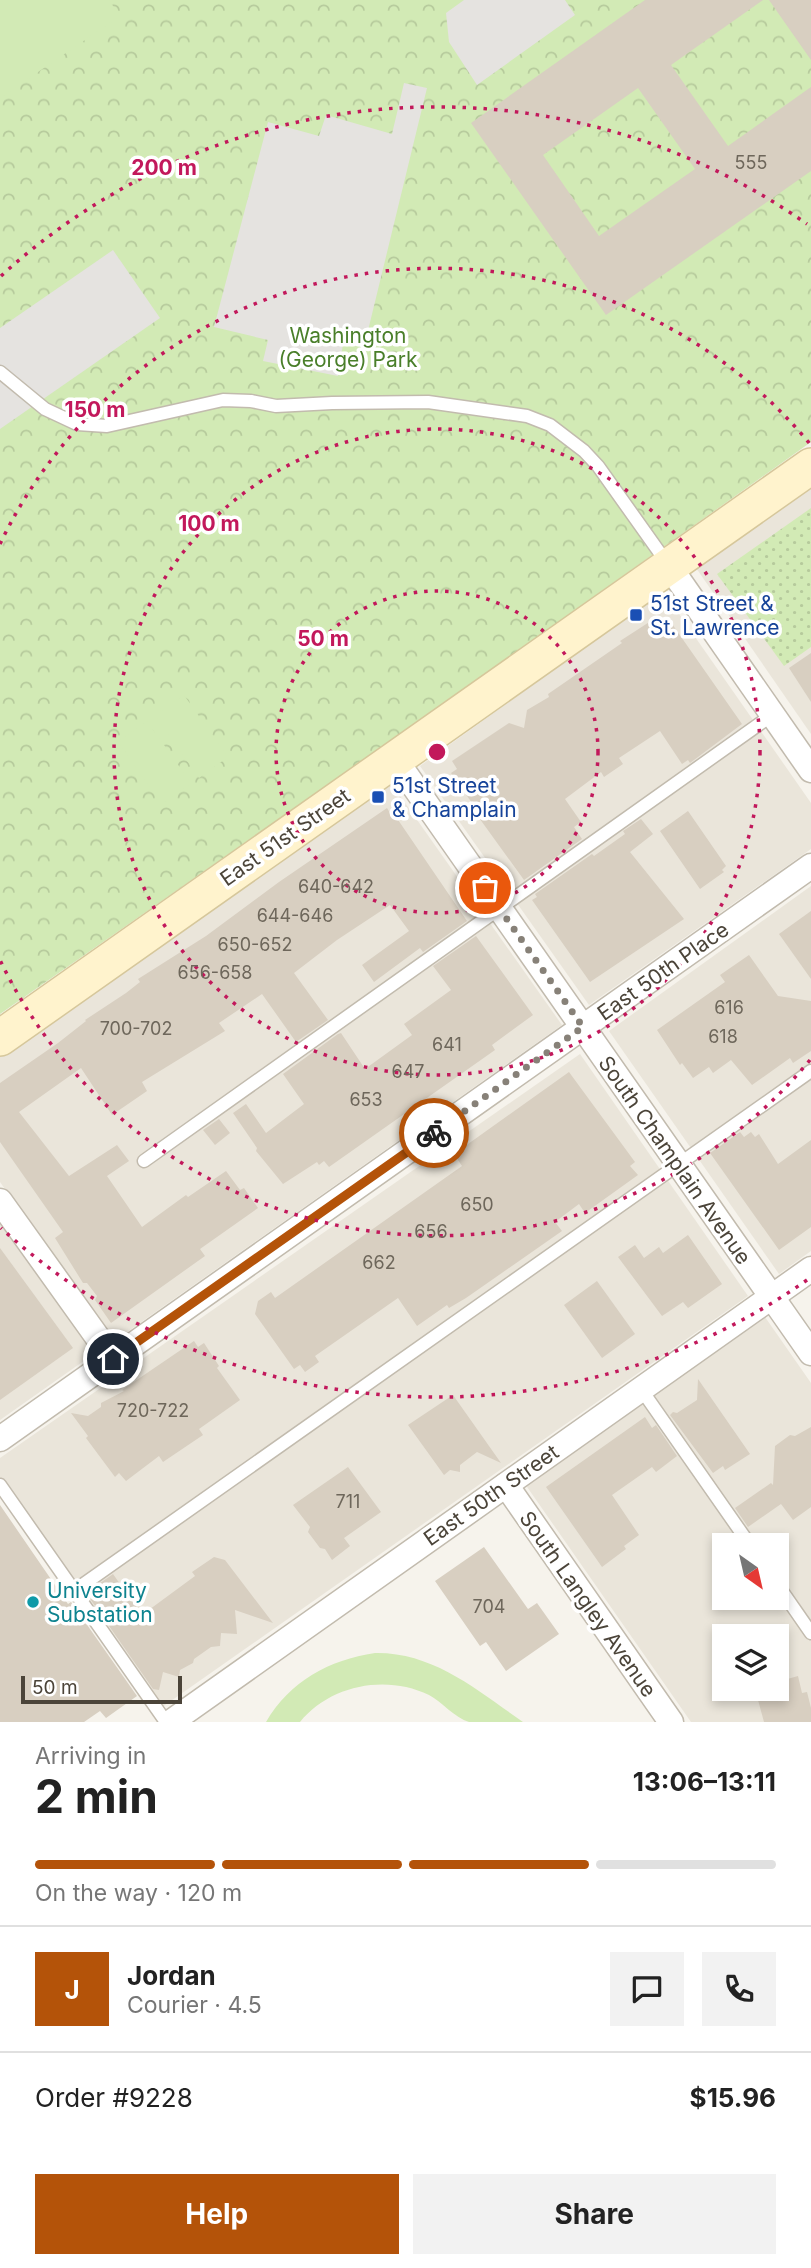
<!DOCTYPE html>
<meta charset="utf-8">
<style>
:root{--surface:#fff;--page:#f2f2f2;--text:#222;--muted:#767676;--line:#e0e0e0;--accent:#b45309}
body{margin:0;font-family:Inter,sans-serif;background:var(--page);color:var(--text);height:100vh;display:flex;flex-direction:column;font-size:26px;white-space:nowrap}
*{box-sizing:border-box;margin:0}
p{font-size:23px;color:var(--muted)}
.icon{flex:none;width:38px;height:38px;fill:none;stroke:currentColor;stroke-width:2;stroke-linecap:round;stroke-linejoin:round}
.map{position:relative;height:1722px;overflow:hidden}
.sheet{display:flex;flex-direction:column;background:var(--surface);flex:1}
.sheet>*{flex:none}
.needle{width:46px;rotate:146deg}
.controls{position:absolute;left:712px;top:1533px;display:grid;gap:14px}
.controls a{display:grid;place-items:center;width:77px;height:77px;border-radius:0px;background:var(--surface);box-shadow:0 4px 10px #0003;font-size:35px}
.scale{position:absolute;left:21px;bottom:18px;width:161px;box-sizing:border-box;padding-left:7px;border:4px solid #4b4439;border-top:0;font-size:19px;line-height:24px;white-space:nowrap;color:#4b4439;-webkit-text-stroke:5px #fff;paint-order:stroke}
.pin{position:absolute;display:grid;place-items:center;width:60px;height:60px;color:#fff;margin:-30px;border:4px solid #fff;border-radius:50%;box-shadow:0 2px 7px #0007}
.courier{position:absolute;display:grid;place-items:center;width:70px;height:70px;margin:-35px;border:5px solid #b45309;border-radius:50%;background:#fff;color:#222;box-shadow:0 2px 9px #0007}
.summary em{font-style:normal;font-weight:700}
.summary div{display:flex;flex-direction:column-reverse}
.summary{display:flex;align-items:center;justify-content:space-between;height:119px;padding:0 35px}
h1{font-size:46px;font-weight:700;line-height:52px}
.bar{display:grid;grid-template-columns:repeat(4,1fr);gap:10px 7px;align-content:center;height:84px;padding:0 35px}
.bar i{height:9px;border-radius:5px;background:var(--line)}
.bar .active{background:var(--accent)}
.bar p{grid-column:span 4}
.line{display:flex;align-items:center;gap:18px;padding:0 35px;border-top:2px solid var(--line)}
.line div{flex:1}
.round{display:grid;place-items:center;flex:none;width:74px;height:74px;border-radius:0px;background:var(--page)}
.button{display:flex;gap:14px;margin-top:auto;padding:14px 35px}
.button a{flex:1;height:80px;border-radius:0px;background:var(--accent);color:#fff;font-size:28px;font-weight:700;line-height:80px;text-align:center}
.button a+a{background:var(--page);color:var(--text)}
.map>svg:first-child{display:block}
</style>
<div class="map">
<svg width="811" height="1722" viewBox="0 0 811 1722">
<defs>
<pattern id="grass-dots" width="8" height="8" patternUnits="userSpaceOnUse" patternTransform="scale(1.75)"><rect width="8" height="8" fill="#d2eab5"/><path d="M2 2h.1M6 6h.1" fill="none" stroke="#b6ca9c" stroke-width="1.8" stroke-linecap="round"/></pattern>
<pattern id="forest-crowns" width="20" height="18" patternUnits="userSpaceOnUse" patternTransform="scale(1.75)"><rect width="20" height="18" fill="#d2eab5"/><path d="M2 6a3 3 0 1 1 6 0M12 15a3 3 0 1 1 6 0" fill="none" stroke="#b6ca9c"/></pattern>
</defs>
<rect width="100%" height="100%" fill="#f6f3ec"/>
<g fill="#eae5da" fill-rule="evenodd">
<path d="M 811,483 L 811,734 L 694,565 Z"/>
<path d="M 663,591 L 811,803 L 811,849 L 589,1005 L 420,766 Z"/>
<path d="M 391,783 L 562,1025 L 113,1342 L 0,1182 L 0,1057 Z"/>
<path d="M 811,886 L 811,1251 L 779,1274 L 609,1031 Z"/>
<path d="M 580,1054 L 748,1296 L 158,1710 L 0,1485 L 0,1458 Z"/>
<path d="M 0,1217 L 95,1353 L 0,1420 Z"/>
<path d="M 765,1317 L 811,1383 L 811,1722 L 691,1722 L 525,1484 ZM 724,1545 L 777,1545 L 777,1598 L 724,1598 ZM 724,1636 L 777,1636 L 777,1689 L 724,1689 Z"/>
</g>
<path fill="url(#grass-dots)" d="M 811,508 L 811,647 L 784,666 L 717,574 Z"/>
<path fill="url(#forest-crowns)" d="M 0,0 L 811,0 L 811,442 L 425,717 L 0,1014 Z"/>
<g fill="#d2eab5">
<path d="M 0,0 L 109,0 L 120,16 L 0,98 Z"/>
<path d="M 184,695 L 228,757 L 199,778 L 155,715 Z"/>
<path d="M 147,721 L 191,783 L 162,804 L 118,742 Z"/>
<path d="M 375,1653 C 434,1652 478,1691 523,1722 C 508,1722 483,1722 469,1722 C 455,1718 442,1702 429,1695 C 386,1674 330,1685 300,1722 L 266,1722 C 290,1681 329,1660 375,1653 Z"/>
</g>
<g fill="#e5e3e0">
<path d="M 464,0 L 565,0 L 575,15 L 477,85 L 449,42 L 446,13 Z"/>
<path d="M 404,83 L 427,88 L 364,347 L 343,344 L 338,376 L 263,361 L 268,340 L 214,327 L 268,122 L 319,136 L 326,115 L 392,134 Z"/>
<path d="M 113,250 L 160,318 L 0,429 L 0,328 Z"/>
</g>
<g fill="#d8cfc1" fill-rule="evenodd">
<path d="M 645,0 L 763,0 L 671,65 L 728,146 L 811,87 L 811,171 L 606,315 L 471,123 ZM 638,88 L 695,169 L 599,236 L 543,155 Z"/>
<path d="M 769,0 L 811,0 L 811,60 Z"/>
<path d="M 654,619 L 670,621 L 742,724 L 690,763 L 688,760 L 682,764 L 660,731 L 619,758 L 623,764 L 604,777 L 601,772 L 565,799 L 581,822 L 574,827 L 582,839 L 524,880 L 477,815 L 479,813 L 451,773 L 457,769 L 452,761 L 509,723 L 524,728 L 527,710 L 549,697 L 548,694 L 622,643 L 620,641 Z"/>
<path d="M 811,653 L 811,702 L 789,668 Z"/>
<path d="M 387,808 L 390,813 L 392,811 L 467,921 L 423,952 L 420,948 L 374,982 L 362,965 L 409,931 L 390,905 L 337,940 L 294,973 L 328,1020 L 296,1042 L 262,994 L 219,1023 L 225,1031 L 142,1082 L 147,1091 L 112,1115 L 81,1068 L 19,1112 L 69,1176 L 117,1145 L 129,1161 L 107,1176 L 142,1227 L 186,1195 L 188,1197 L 226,1171 L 240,1190 L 244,1188 L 258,1208 L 200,1249 L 205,1256 L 111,1323 L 95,1300 L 97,1296 L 87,1283 L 83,1283 L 55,1238 L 63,1232 L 0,1142 L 0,1083 L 58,1043 L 86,1021 L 85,1020 L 126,993 L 140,982 L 138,979 L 206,936 L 279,882 Z"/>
<path d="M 688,811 L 726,866 L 722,870 L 724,872 L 700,889 L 660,831 Z"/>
<path d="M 641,819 L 653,834 L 630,852 L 684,919 L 590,982 L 532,900 L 537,897 L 535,894 L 592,854 L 594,856 L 625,834 L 623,831 Z"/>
<path d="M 811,911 L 811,979 L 779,934 Z"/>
<path d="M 476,936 L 533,1015 L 492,1045 L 495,1050 L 329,1167 L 324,1161 L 319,1165 L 317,1162 L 283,1184 L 256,1151 L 257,1148 L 233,1113 L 246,1104 L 266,1133 L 304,1104 L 283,1074 L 338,1034 L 341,1033 L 365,1069 L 412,1035 L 404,1024 L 451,990 L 433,966 Z"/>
<path d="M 749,955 L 778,996 L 811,1001 L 811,1051 L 793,1063 L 790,1058 L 752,1085 L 731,1060 L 713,1073 L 709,1067 L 693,1078 L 682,1063 L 680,1065 L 657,1030 L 725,982 L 720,975 Z"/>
<path d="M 569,1072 L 635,1162 L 630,1166 L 638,1175 L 585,1213 L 579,1204 L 555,1222 L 562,1231 L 466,1298 L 449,1308 L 447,1305 L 417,1326 L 398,1298 L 315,1356 L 319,1362 L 305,1372 L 300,1365 L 294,1369 L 255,1314 L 258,1301 L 271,1292 L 275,1298 L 462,1166 L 454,1154 Z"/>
<path d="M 219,1119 L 230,1133 L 215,1145 L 203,1130 Z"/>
<path d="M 740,1132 L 744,1137 L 751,1132 L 755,1137 L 759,1134 L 778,1164 L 811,1140 L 811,1227 L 779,1250 L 710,1153 Z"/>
<path d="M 688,1235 L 722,1284 L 688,1308 L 683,1302 L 662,1316 L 618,1257 L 635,1245 L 644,1258 L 659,1247 L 663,1253 Z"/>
<path d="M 0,1248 L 73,1348 L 0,1400 Z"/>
<path d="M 597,1281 L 635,1334 L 602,1358 L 564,1305 Z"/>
<path d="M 194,1341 L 198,1347 L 204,1343 L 219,1366 L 217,1368 L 240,1400 L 199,1429 L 203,1435 L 163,1462 L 159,1456 L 126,1481 L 119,1473 L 115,1477 L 86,1438 L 88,1436 L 71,1413 L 88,1416 L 101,1407 L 101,1403 L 124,1391 L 122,1390 Z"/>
<path d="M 698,1379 L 750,1454 L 725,1470 L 723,1466 L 713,1473 L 670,1415 L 673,1412 L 677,1413 L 697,1400 Z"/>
<path d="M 453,1395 L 501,1463 L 477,1452 L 460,1465 L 460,1472 L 450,1470 L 444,1475 L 408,1425 Z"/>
<path d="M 645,1417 L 652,1428 L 656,1425 L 677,1456 L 656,1472 L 652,1467 L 612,1495 L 639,1535 L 624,1546 L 626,1549 L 602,1567 L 546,1487 Z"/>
<path d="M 811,1427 L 811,1507 L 793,1520 L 781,1504 L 748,1527 L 735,1508 L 771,1483 L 773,1485 L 775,1446 L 790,1435 L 795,1436 Z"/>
<path d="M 348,1467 L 381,1512 L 344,1538 L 350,1546 L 332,1560 L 325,1549 L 320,1548 L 308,1532 L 310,1527 L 293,1505 Z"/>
<path d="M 0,1505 L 68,1604 L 71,1602 L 137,1696 L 106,1718 L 100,1711 L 84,1722 L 0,1722 Z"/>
<path d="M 484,1547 L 528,1609 L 537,1603 L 559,1634 L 506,1671 L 486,1642 L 480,1646 L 435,1581 Z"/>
<path d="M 214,1557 L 225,1560 L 273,1623 L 235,1610 L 237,1634 L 221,1633 L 220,1646 L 211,1647 L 194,1659 L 193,1663 L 180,1670 L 179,1677 L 163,1672 L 159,1690 L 153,1689 L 86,1593 L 113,1574 L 142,1615 L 195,1576 L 192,1572 Z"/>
<path d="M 798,1676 L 802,1693 L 807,1692 L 811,1708 L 811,1722 L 764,1722 L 755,1689 L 777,1689 L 777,1682 Z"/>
</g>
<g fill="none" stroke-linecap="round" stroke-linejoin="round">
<defs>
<g id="service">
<path d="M 0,372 L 45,409 L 77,424 L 107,426 L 223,400 L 251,401 L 276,406 L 332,403 L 428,402 L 527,416 L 550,425 L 584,451 L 598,466 L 667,563"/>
<path d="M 144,1161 L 772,715"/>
<path d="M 641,1389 L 750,1545"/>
<path d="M 0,1485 L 166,1722"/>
<path d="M 777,1584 L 811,1633"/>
<path d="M 74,1591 L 811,1071"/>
</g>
<g id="minor">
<path d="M 669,566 L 811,770"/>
<path d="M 395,759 L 811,1353"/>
<path d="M 0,1201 L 113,1359"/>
<path d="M 0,1439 L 811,866"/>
<path d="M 506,1485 L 671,1722"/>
<path d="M 171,1722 L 811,1269"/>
</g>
<path id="secondary" d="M 0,1038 L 811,466"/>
</defs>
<use href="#service" stroke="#c2bbae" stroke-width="15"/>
<use href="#minor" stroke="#c2bbae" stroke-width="27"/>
<use href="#secondary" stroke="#d6c79b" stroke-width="38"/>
<use href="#service" stroke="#fff" stroke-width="12"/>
<use href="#minor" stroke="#fff" stroke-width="24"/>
<use href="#secondary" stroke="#fff3cd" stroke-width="35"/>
</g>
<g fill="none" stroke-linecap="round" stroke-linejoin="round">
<path stroke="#878178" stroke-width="7" stroke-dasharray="0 12.6" d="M 434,1133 L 583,1027 L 485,888"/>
<path stroke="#b45309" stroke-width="9" d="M 113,1359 L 434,1133"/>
</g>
<g fill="none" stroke="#c2185b" stroke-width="3.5" stroke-dasharray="3.5 7">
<circle cx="437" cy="752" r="161"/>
<circle cx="437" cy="752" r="323"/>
<path d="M810 1060A484 484 0 0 1 0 960M0 544A484 484 0 0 1 810 444"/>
<path d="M807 1280A645 645 0 0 1 1 1228M1 276A645 645 0 0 1 807 224"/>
</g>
<g fill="#1a4fb4" stroke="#fff" stroke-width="2.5">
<rect x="629" y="608" width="14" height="14" rx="3.5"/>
<rect x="371" y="790" width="14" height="14" rx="3.5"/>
</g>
<circle fill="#0f9aa8" stroke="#fff" stroke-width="2.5" cx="33" cy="1602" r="7"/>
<g text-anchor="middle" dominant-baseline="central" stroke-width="7" stroke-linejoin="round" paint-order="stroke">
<g font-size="18" fill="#6e675b">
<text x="751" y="162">555</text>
<text x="336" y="886">640-642</text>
<text x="295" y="915">644-646</text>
<text x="255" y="944">650-652</text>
<text x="215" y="972">656-658</text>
<text x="729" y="1007">616</text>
<text x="136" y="1028">700-702</text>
<text x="723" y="1036">618</text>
<text x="447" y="1044">641</text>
<text x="408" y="1071">647</text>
<text x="366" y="1099">653</text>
<text x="477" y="1204">650</text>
<text x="431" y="1231">656</text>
<text x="379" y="1262">662</text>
<text x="153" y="1410">720-722</text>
<text x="348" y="1501">711</text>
<text x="489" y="1606">704</text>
</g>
<g font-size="21" fill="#4a7f2a" stroke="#fff">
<text x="348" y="335">Washington<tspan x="348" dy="24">(George) Park</tspan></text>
</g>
<g font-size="21" fill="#164399" stroke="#fff" text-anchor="start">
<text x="650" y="603">51st Street &amp;<tspan x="650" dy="24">St. Lawrence</tspan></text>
<text x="392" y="785">51st Street<tspan x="392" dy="24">&amp; Champlain</tspan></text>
</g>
<g font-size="21" fill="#4b4439" stroke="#fff">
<text transform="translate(285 837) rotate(-35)">East 51st Street</text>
<text transform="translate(663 971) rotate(-35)">East 50th Place</text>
<text transform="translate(675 1160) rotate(55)">South Champlain Avenue</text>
<text transform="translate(491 1495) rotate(-35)">East 50th Street</text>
<text transform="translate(588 1604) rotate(55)">South Langley Avenue</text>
</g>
<g font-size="21" fill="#0d838f" stroke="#fff" text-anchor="start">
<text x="47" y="1590">University<tspan x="47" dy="24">Substation</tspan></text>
</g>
</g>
<circle cx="437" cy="752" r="10" fill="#c2185b" stroke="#fff" stroke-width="3.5"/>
<g font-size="21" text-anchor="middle" font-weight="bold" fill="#c2185b" stroke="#fff" stroke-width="7" stroke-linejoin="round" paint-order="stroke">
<text x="164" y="175">200 m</text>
<text x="95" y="417">150 m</text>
<text x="209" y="531">100 m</text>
<text x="323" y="646">50 m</text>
</g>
</svg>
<div class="controls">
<a><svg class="needle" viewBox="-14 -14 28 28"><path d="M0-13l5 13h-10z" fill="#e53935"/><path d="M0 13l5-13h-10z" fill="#767676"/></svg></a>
<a><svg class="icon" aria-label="layers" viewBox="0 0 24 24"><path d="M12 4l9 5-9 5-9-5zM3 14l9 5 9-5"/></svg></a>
</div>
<div class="scale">50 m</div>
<div class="pin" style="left:485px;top:888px;background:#ea580c"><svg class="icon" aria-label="bag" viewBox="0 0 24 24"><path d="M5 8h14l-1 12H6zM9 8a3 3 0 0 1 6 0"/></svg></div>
<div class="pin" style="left:113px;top:1359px;background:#1f2937"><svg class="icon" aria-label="home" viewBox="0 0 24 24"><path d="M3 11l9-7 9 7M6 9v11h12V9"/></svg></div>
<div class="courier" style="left:434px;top:1133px"><svg class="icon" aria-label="bike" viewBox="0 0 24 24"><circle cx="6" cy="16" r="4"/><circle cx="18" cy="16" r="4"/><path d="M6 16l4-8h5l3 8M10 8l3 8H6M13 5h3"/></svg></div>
</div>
<section class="sheet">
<div class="summary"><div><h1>2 min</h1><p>Arriving in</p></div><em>13:06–13:11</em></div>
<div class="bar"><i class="active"></i><i class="active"></i><i class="active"></i><i></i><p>On the way · 120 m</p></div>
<div class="line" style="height:126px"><b class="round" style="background:var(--accent);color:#fff">J</b><div><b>Jordan</b><p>Courier · 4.5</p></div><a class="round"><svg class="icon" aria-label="chat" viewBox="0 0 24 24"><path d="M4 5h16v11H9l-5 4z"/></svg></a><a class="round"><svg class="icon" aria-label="phone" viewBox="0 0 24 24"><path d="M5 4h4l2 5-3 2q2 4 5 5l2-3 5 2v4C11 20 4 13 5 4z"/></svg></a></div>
<div class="line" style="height:91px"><div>Order #9228</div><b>$15.96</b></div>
<div class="button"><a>Help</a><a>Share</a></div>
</section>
